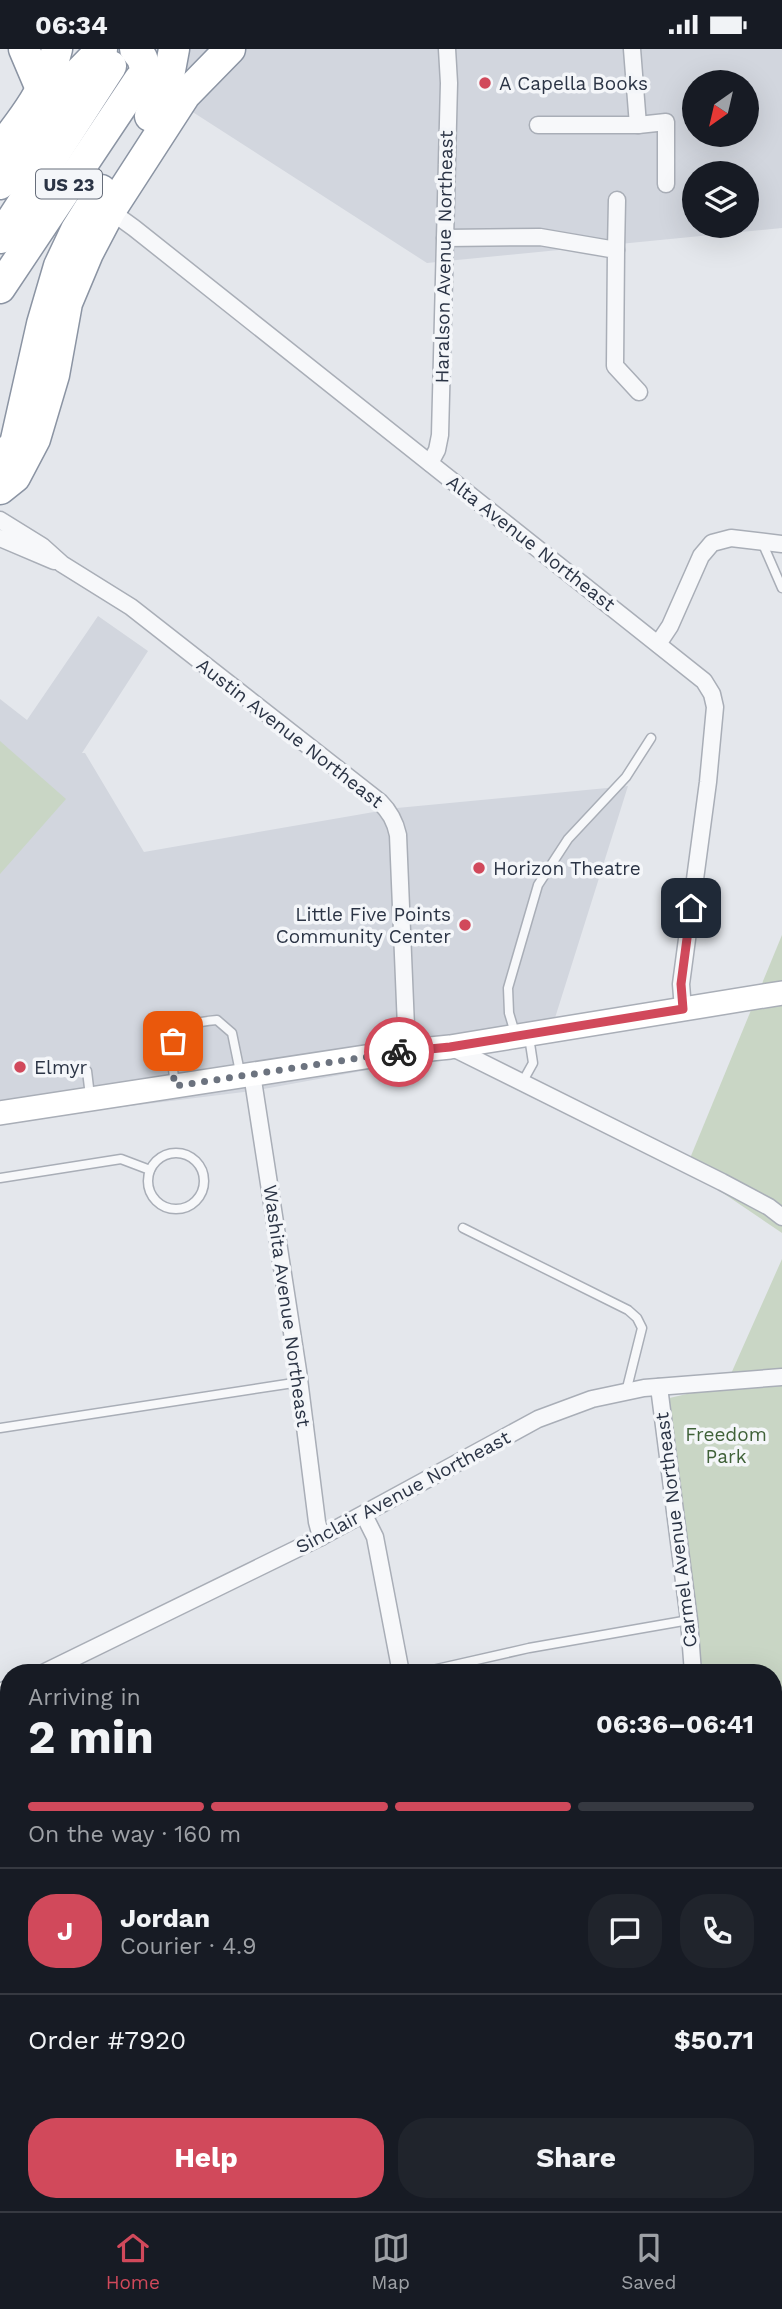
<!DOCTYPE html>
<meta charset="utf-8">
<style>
:root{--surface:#171b24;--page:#20242c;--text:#f1f3f6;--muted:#9ea1a6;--line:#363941;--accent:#d1495b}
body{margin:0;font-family:"Work Sans",sans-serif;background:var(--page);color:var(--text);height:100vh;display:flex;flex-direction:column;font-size:26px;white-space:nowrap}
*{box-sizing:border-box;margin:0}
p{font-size:23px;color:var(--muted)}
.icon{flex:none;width:38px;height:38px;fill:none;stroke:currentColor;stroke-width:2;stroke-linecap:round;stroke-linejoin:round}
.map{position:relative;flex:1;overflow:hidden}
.details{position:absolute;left:0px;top:1615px;width:782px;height:548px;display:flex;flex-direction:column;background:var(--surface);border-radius:28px 28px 0 0;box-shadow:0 7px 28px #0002}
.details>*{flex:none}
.needle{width:46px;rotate:214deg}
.tools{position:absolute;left:682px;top:21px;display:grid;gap:14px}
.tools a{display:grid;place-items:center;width:77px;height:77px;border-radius:50%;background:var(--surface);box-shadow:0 7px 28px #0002;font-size:35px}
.pin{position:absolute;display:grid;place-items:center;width:60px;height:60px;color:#fff;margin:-30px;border-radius:14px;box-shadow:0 4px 10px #0006}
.courier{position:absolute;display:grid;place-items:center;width:70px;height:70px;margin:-35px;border:5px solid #d1495b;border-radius:50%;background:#fff;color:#222;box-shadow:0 2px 9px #0007}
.headline em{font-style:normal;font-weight:700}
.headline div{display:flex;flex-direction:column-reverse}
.headline{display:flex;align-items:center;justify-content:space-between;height:119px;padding:0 28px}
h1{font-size:46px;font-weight:700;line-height:52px}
.bar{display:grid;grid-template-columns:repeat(4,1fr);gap:10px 7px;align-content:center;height:84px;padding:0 28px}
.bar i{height:9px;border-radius:5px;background:var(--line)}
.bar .on{background:var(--accent)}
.bar p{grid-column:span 4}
.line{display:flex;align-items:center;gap:18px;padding:0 28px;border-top:2px solid var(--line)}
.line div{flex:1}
.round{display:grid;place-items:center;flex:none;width:74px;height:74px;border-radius:28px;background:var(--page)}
.primary-button{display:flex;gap:14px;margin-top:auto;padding:14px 28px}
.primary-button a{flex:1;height:80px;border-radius:28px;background:var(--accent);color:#fff;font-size:28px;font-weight:700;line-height:80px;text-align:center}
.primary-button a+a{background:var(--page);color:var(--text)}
.status{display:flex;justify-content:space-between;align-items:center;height:49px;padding:0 35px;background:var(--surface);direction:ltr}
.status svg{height:19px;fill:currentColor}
.tabs{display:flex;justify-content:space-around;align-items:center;height:98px;border-top:2px solid var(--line);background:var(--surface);font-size:19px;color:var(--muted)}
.tabs a{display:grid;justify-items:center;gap:4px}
.tabs .on{color:var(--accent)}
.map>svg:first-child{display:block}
</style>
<div class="status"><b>06:34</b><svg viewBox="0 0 49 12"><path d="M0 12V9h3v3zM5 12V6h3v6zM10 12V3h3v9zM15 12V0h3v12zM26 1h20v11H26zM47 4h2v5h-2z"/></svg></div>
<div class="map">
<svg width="782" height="2162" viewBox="0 0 782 2162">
<rect width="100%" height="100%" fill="#e4e7ec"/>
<g fill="#d2d6de" fill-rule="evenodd">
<path d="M 179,0 L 782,0 L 782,179 L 427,214 L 174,51 ZM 695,33 L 747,33 L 747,86 L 695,86 ZM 695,124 L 747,124 L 747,177 L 695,177 Z"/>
<path d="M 98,567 L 148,602 L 82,704 L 85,704 L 144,803 L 397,759 L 628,737 L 549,988 L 252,1042 L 0,1073 L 0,650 L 27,671 Z"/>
</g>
<g fill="#c9d6c5">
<path d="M 0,692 L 66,750 L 0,825 Z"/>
<path d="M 782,886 L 782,1184 L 686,1119 Z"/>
<path d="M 782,1210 L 782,1882 L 774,1882 L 774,1624 L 693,1624 L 665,1350 L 726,1336 Z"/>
<path d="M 155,2154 L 243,2154 L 225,2162 L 138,2162 Z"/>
</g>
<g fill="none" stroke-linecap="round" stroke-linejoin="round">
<defs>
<g id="lane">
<path d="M 762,493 L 782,539"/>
<path d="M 515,984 L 509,964 L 508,939 L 538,836 L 568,790 L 626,728 L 651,689"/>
<path d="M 87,1022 L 90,1047"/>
<path d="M 523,1032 L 533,1014 L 529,988"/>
<path d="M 175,1034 C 168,991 168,975 217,971 L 232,984 L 240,1023"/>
<circle cx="176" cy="1132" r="28"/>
<path d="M 0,1129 L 121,1110 L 150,1121"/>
<path d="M 463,1179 L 628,1261 L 637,1269 L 642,1279 L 626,1343"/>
<path d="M 0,1379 L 300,1333"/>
<path d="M 419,1624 L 529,1599 L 689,1571"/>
</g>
<g id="street">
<path d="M 538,76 L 638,76 L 632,0"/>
<path d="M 638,76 L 666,73 L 666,135"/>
<path d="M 105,158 L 134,179 L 704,632 L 712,645 L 715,658 L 708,733 L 681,935 L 683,960"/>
<path d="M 445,189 L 540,188 L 616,201 L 615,317 L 639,343"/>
<path d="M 616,201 L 617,151"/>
<path d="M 430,414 L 437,401 L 440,386 L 449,34 L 447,0"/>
<path d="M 0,471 L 42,497 L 62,515 L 131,558 L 380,753 C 390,763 395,772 398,786 L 407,1002"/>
<path d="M 0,489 L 54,512"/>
<path d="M 658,595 L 670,577 L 701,507 L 712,494 L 731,489 L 782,495"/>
<path d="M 451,998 L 722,1133 L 769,1158 L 782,1168"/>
<path d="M 252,1025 L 298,1322 L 317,1473 L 321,1488"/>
<path d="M 659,1338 L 689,1571 L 693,1624"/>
<path d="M 364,1466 L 375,1488 L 401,1624"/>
<path d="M 43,1624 L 321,1488 L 538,1370 L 592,1350 L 644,1339 L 782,1328"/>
<path d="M 0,1643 L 9,1639"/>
</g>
<g id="secondary">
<path d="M 0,1064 L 391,1004 L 450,998 L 782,944"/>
<path d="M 774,1718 L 782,1718"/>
<path d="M 0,1882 L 9,1879"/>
</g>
<g id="highway">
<path d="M 24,0 L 41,40"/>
<path d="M 135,0 L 142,9 L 154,48"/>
<path d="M 150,67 L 166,43 L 174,0"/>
<path d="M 0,99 C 23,71 49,36 57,0"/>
<path d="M 0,135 L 31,96 L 66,37 L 102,0"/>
<path d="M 0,189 L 111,17"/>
<path d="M 0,239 L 139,31"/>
<path d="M 0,411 L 15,395 L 42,275 L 59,217 L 76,181 L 101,141"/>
<path d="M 0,440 L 15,428 L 35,390 L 54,326 L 67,254 L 88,204 L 110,162 L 185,46 L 230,0"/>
<path d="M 774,1891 L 782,1890"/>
<path d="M 241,2162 L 261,2154"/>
</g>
</defs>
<use href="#lane" stroke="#a9aeb7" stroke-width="11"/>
<use href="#street" stroke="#a9aeb7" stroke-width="19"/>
<use href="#secondary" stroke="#a9aeb7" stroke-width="26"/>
<use href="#highway" stroke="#8b94a3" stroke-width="33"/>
<use href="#lane" stroke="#f7f8fa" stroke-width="8"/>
<use href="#street" stroke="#f7f8fa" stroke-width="16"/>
<use href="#secondary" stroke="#fff" stroke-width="23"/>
<use href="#highway" stroke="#fff" stroke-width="30"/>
</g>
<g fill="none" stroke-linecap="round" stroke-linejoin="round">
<path stroke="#6c737f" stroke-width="7" stroke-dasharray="0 12.6" d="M 173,992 L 170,1004 L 175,1037 L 399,1003"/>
<path stroke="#d1495b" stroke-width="9" d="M 399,1003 L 450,998 L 683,960 L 681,935 L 691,859"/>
</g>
<g fill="#d1495b" stroke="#f4f6f9" stroke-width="2.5">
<circle cx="485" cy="34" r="7"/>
<circle cx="479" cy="819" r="7"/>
<circle cx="465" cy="876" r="7"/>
<circle cx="20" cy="1018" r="7"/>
</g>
<g text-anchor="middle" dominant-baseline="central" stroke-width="7" stroke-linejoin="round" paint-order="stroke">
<rect fill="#f4f6f9" stroke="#676e7b" stroke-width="2" x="36" y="120.5" width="66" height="29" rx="5"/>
<g font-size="18" font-weight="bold" fill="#2b3445">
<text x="69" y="135">US 23</text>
</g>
<g font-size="19" fill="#2b3445" stroke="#f4f6f9" text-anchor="start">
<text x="499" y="34">A Capella Books</text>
<text x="493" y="819">Horizon Theatre</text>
<text x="451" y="865" text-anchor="end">Little Five Points<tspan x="451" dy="22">Community Center</tspan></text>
<text x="34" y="1018">Elmyr</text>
</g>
<g font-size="19" fill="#2b3445" stroke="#f4f6f9">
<text transform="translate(444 208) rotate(-89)">Haralson Avenue Northeast</text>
<text transform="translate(531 494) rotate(38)">Alta Avenue Northeast</text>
<text transform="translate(290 684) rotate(38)">Austin Avenue Northeast</text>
<text transform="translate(287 1257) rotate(82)">Washita Avenue Northeast</text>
<text transform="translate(403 1443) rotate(-28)">Sinclair Avenue Northeast</text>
<text transform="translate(676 1481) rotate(-97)">Carmel Avenue Northeast</text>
</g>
<g font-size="19" fill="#3f6138" stroke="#f4f6f9">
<text x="726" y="1385">Freedom<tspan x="726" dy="22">Park</tspan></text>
</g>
</g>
</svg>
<div class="tools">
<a><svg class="needle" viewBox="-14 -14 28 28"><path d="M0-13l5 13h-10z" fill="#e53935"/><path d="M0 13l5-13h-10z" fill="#9ea1a6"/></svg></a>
<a><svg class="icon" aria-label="layers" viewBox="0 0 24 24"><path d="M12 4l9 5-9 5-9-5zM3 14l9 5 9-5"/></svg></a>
</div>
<div class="pin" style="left:173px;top:992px;background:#ea580c"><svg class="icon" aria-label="bag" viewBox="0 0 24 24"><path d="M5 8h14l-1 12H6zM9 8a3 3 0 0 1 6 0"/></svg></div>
<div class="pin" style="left:691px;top:859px;background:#1f2937"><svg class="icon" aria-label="home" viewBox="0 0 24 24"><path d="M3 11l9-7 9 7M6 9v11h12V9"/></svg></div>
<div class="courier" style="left:399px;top:1003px"><svg class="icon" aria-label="bike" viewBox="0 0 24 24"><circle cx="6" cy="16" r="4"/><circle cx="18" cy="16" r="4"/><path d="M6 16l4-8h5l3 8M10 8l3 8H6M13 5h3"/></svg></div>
<section class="details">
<div class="headline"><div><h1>2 min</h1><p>Arriving in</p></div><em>06:36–06:41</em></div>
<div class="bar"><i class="on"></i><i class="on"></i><i class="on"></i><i></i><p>On the way · 160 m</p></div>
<div class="line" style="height:126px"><b class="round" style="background:var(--accent);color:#fff">J</b><div><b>Jordan</b><p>Courier · 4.9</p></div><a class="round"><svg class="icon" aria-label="chat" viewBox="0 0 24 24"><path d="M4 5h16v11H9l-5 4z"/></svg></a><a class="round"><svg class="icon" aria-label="phone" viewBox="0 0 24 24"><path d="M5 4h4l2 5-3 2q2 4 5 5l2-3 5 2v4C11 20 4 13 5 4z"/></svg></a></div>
<div class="line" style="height:91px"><div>Order #7920</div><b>$50.71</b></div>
<div class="primary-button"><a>Help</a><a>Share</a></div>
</section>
</div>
<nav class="tabs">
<a class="on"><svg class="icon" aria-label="home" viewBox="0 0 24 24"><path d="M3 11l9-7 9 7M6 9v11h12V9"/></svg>Home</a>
<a><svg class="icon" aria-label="map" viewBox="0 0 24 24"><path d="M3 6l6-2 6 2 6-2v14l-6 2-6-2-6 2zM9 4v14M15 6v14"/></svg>Map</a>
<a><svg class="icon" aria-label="saved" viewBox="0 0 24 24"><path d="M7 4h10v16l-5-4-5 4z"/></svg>Saved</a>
</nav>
